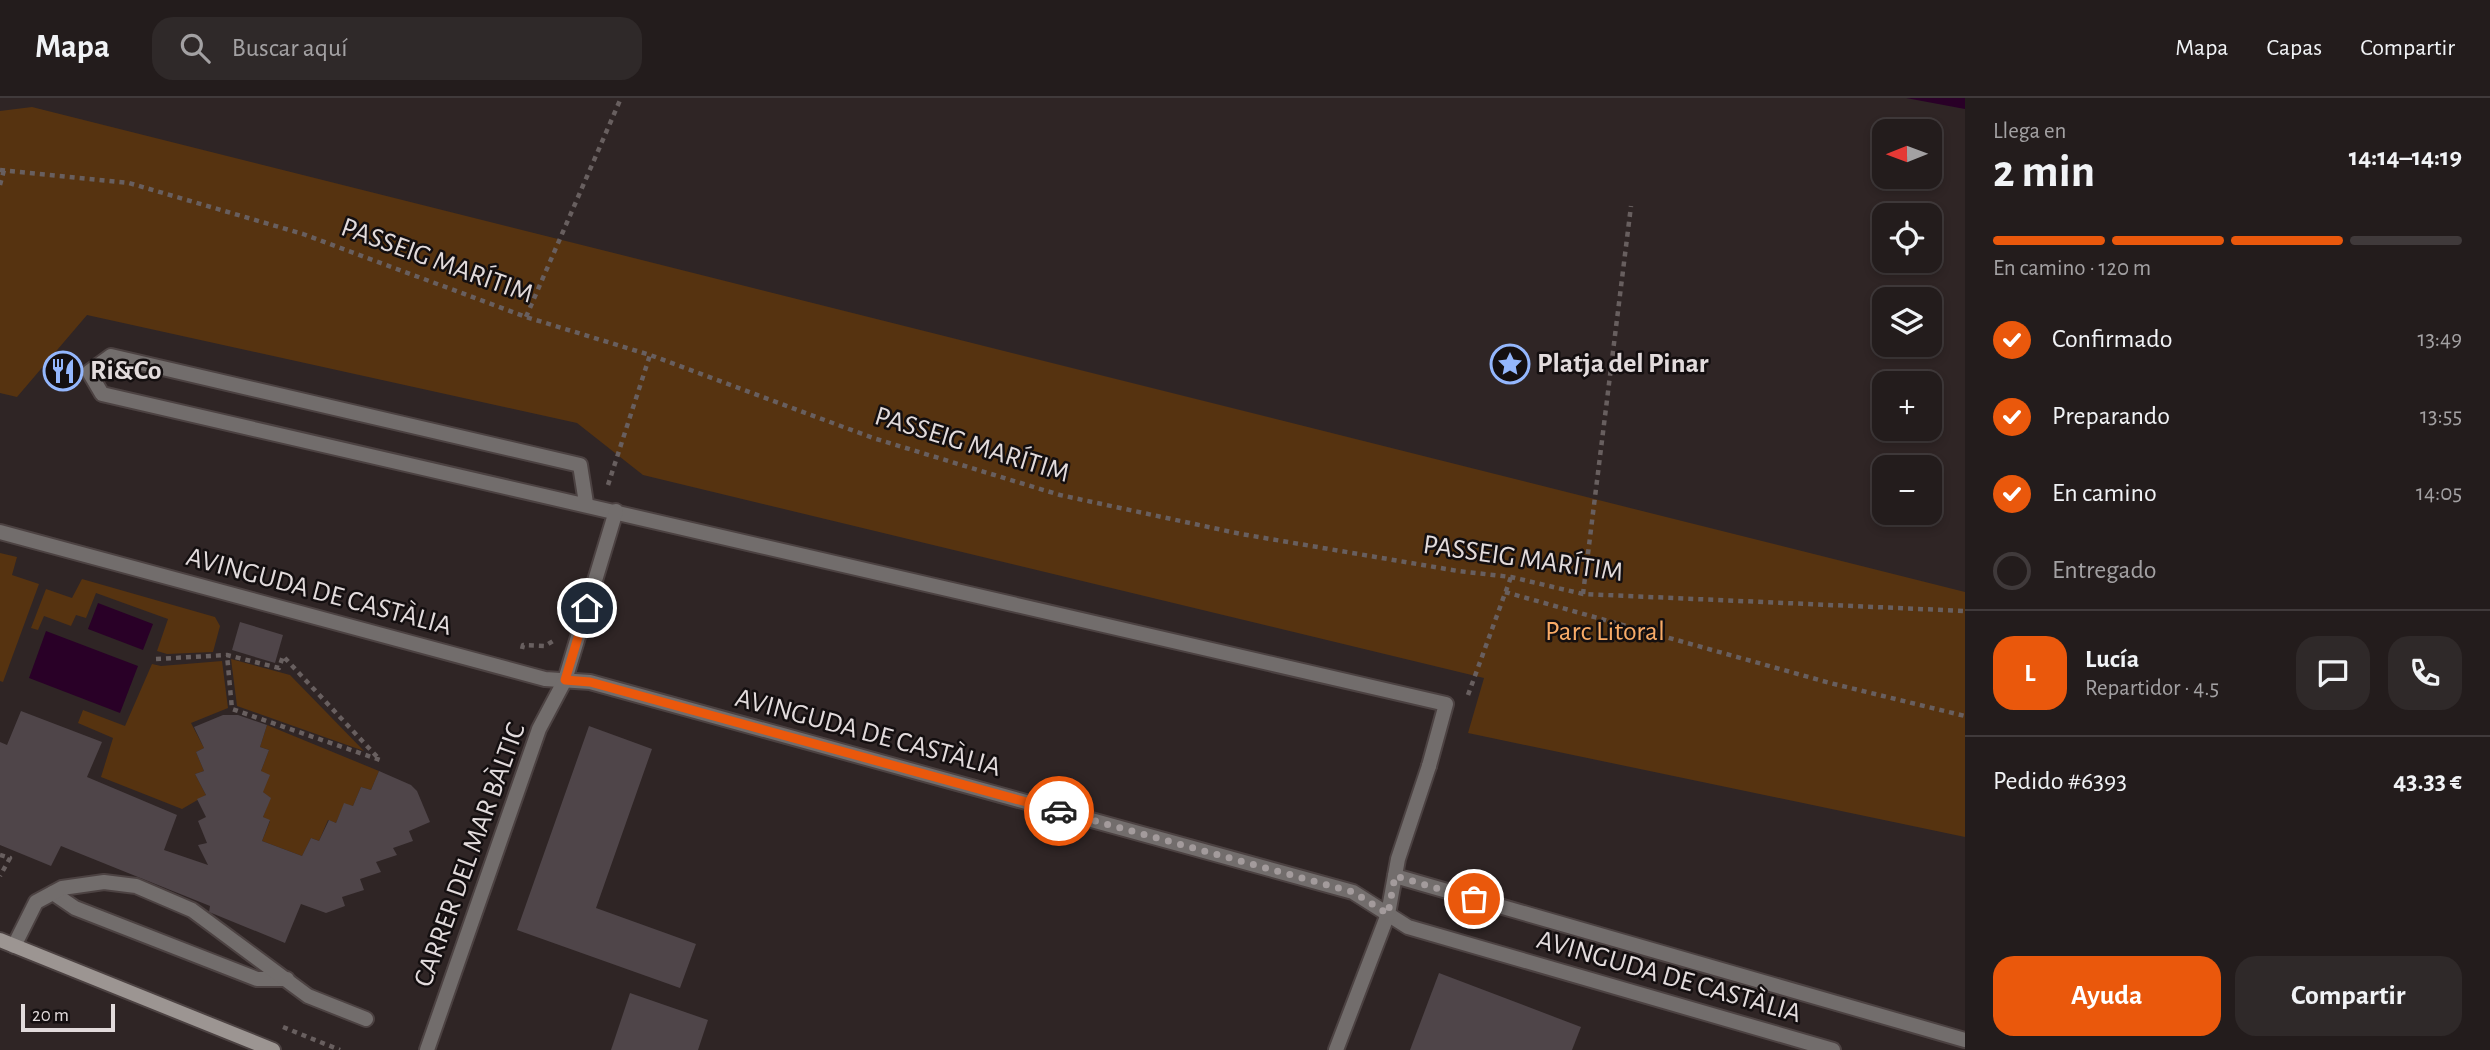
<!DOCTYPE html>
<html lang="es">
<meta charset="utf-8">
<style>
:root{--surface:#231c1c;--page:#2f2929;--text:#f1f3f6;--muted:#a3a1a3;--line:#403a3b;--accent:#ea580c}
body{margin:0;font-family:"Alegreya Sans",sans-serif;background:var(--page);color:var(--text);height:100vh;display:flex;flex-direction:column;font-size:26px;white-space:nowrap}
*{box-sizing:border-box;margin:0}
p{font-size:23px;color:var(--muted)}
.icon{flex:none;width:38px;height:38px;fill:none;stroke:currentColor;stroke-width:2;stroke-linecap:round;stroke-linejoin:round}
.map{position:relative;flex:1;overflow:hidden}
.details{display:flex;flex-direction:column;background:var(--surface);width:525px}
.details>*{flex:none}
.needle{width:46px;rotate:269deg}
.tools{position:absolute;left:1872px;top:21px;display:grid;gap:14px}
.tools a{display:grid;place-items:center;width:70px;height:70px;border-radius:14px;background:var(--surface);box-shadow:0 4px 10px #0003,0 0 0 2px var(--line);font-size:35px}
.scale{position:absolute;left:21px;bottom:18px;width:94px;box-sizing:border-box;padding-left:7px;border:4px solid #e2dbdc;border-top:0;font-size:19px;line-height:24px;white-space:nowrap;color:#e2dbdc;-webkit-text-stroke:5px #140f10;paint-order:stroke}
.pin{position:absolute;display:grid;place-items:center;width:60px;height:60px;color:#fff;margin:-30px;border:4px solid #fff;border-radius:50%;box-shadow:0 2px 7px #0007}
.courier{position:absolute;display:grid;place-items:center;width:70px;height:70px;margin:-35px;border:5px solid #ea580c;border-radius:50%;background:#fff;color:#222;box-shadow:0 2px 9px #0007}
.summary em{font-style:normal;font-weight:700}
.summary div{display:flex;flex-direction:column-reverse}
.summary{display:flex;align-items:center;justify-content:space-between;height:119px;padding:0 28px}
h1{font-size:46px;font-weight:700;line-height:52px}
.bar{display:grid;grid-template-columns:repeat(4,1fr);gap:10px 7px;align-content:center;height:84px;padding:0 28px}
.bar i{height:9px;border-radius:5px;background:var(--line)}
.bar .current{background:var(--accent)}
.bar p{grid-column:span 4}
.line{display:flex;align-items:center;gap:18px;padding:0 28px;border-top:2px solid var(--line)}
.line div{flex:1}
.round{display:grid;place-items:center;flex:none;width:74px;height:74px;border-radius:21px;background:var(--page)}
ol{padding:0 28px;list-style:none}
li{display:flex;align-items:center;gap:21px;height:77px}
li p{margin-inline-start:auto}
li .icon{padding:7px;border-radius:50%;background:var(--accent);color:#fff;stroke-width:4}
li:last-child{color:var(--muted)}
li i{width:38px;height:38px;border:4px solid var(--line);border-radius:50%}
.action{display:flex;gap:14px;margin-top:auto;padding:14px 28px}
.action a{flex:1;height:80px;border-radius:21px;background:var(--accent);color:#fff;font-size:28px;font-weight:700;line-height:80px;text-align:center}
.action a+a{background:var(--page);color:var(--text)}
header{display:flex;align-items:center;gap:42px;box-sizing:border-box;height:98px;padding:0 35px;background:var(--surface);border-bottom:2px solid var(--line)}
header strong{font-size:33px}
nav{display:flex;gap:38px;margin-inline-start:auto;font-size:24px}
.search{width:490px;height:63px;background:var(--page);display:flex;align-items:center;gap:18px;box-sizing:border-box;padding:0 24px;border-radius:21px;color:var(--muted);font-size:26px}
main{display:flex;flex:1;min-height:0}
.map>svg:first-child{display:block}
</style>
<header>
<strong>Mapa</strong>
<div class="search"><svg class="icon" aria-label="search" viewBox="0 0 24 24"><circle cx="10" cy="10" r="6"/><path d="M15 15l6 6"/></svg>Buscar aquí</div>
<nav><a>Mapa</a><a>Capas</a><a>Compartir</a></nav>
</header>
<main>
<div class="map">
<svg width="1965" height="952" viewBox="0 0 1965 952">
<rect width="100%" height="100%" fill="#2f2525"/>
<g fill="#563310">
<path d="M 32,9 L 1965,494 L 1965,739 L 1468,635 L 1484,580 L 643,377 L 577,325 L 87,217 L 17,299 L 0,295 L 0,13 Z"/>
<path d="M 0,455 L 17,459 L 12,477 L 39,486 L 3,584 L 0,583 Z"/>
<path d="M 82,481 L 215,519 L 220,528 L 213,554 L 167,556 L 157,553 L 168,521 L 96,495 L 86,520 L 76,517 L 71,528 L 44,518 L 38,532 L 31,530 L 46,491 L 72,500 Z"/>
<path d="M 231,561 L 290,577 L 364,653 L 237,608 Z"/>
<path d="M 222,563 L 228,610 L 191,625 L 204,650 L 196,654 L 204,673 L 195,676 L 206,697 L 182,711 L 101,679 L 113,640 L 78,625 L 83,612 L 125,628 L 152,566 L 161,568 Z"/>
<path d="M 267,627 L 379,673 L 371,692 L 361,689 L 353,708 L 344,706 L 336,725 L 328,722 L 319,743 L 311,740 L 302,758 L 262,743 L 270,723 L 263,719 L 270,700 L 263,694 L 261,673 L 269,652 L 260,649 Z"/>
</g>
<g fill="#290027">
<path d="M 1906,0 L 1965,0 L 1965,11 Z"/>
<path d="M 98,505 L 153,526 L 143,552 L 88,531 Z"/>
<path d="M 46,533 L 138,568 L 120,615 L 29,580 Z"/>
</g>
<g fill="#4f4549">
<path d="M 240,524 L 283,537 L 275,565 L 232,552 Z"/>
<path d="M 21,613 L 102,644 L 87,679 L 177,717 L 164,752 L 208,767 L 198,747 L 207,745 L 198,723 L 206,719 L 197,701 L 206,697 L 195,676 L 204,673 L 196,654 L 204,650 L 194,629 L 223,617 L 238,617 L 267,627 L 260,649 L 269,652 L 261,673 L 270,677 L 263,694 L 271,700 L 263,719 L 270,722 L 262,743 L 302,758 L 311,740 L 319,743 L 329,722 L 336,725 L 344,705 L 353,708 L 361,689 L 371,692 L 379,673 L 411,687 L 417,693 L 430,724 L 409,733 L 413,743 L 393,750 L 397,757 L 376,764 L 381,774 L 360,781 L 364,792 L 342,799 L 345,808 L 326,815 L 301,806 L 285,845 L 209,814 L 210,808 L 61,748 L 51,768 L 0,747 L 0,644 L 7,647 Z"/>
<path d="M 589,628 L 652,651 L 596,810 L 696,846 L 680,890 L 517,832 Z"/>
<path d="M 1439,875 L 1581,929 L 1572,952 L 1410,952 Z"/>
<path d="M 630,895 L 708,922 L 698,952 L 611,952 Z"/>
</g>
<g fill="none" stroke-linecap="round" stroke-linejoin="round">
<defs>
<g id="lane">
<path d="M 586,405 L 580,367 L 111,258 L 89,274 L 102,296 L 1446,606 L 1429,668"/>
<path d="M 53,795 L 75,810 L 257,881 L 287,881"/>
<path d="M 14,848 L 36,804 L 62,790 L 104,784 L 136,788 L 192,812 L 308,898 L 366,921"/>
</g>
<g id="street">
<path d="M 0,434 L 545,581 L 590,584 L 1353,794 L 1408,829 L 1833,952"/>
<path d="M 1395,778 L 1965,942"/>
<path d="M 427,952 L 539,631 L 565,582 L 616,413"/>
<path d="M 1336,952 L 1388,816 L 1398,761 L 1429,668"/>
</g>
<path id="secondary" d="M 0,842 L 273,952"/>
</defs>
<use href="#lane" stroke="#4c4242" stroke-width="18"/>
<use href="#street" stroke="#4c4242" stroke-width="18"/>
<use href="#secondary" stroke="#4c4242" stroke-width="18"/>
<g stroke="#685f5f" stroke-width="4.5" stroke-dasharray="5 5" stroke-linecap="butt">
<path d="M 0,72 L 129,85 L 303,136 L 526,219 L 650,257 L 873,340 L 1060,397 L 1241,436 L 1458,473 L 1511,479 L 1583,496 L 1965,513"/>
<path d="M 0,87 L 4,72"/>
<path d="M 526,219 L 621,0"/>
<path d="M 608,387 L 650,257"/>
<path d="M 1505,494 L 1830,585 L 1965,618"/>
<path d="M 1583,496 L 1631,108"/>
<path d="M 522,551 L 523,547 L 545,548 L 553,543"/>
<path d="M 156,561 L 227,557 L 279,570 L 283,558 L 380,662 L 232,611 L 227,557"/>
<path d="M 1468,597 L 1511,479"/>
<path d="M 0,757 L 10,760 L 0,778"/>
<path d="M 283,929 L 340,952"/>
</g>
<use href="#lane" stroke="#726d6c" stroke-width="14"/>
<use href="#street" stroke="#726d6c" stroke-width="14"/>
<use href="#secondary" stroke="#9c9592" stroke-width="14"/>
</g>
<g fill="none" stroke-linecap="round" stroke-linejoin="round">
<path stroke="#a39b9c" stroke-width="7" stroke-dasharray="0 12.6" d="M 1059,713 L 1353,794 L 1388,816 L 1395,778 L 1474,801"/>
<path stroke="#ea580c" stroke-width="9" d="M 587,510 L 565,582 L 590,584 L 1059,713"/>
</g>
<defs>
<symbol id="sight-ring" viewBox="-11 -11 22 22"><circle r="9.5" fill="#140f10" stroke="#94b7fd" stroke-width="1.5"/><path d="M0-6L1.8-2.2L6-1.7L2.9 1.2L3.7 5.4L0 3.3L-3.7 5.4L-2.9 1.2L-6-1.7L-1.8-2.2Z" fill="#94b7fd"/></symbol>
<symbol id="restaurant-ring" viewBox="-11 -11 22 22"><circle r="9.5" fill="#140f10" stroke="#94b7fd" stroke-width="1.5"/><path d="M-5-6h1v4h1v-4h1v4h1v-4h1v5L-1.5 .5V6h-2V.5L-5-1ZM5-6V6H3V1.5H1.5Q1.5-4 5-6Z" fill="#94b7fd"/></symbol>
</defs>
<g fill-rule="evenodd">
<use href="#sight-ring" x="1488" y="244" width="44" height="44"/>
<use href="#restaurant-ring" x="41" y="251" width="44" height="44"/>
</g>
<g text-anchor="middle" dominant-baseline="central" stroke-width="5" stroke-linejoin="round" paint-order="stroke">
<g font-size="28" fill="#e2dbdc" stroke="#140f10">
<text transform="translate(437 163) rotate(20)">PASSEIG MARÍTIM</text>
<text transform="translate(972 347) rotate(17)">PASSEIG MARÍTIM</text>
<text transform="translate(1523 461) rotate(8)">PASSEIG MARÍTIM</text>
<text transform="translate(319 494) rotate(15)">AVINGUDA DE CASTÀLIA</text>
<text transform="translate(868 635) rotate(15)">AVINGUDA DE CASTÀLIA</text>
<text transform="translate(470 757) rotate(-70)">CARRER DEL MAR BÀLTIC</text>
<text transform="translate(1669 879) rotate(16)">AVINGUDA DE CASTÀLIA</text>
</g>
<g font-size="28" font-weight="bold" fill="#e2dbdc" stroke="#140f10" text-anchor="start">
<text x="1537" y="266">Platja del Pinar</text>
<text x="90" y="273">Ri&amp;Co</text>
</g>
<g font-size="28" fill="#f9ab67" stroke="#140f10">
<text x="1605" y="534">Parc Litoral</text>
</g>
</g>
</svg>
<div class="tools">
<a><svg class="needle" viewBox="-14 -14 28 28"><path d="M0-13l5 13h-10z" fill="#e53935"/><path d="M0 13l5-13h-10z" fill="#a3a1a3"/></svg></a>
<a><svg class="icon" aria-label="locate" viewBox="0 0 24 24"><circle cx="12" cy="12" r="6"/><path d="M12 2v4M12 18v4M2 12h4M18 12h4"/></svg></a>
<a><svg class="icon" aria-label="layers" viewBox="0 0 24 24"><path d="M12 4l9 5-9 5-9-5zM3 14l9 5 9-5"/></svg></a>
<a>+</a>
<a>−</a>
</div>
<div class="scale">20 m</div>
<div class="pin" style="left:1474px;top:801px;background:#ea580c"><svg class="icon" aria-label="bag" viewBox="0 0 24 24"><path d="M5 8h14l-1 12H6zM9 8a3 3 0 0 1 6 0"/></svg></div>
<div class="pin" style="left:587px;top:510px;background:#1f2937"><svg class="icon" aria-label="home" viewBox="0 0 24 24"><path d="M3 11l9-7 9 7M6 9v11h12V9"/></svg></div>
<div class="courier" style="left:1059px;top:713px"><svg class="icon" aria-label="car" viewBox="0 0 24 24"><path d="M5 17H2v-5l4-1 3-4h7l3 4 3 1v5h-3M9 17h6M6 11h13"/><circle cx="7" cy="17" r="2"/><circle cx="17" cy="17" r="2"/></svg></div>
</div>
<section class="details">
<div class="summary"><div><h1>2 min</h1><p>Llega en</p></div><em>14:14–14:19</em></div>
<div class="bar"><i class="current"></i><i class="current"></i><i class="current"></i><i></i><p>En camino · 120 m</p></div>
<ol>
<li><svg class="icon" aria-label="check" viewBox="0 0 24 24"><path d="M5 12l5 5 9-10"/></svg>Confirmado<p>13:49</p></li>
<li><svg class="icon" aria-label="check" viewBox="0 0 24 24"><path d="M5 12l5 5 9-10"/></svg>Preparando<p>13:55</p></li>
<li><svg class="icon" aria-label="check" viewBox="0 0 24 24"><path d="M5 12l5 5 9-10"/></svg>En camino<p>14:05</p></li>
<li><i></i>Entregado</li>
</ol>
<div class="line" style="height:126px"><b class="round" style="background:var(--accent);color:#fff">L</b><div><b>Lucía</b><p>Repartidor · 4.5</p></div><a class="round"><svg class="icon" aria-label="chat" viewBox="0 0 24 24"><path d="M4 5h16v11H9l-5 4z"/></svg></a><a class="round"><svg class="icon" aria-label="phone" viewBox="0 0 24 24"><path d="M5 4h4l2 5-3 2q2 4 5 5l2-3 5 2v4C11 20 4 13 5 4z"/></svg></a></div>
<div class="line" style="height:91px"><div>Pedido #6393</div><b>43.33 €</b></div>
<div class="action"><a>Ayuda</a><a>Compartir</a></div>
</section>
</main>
